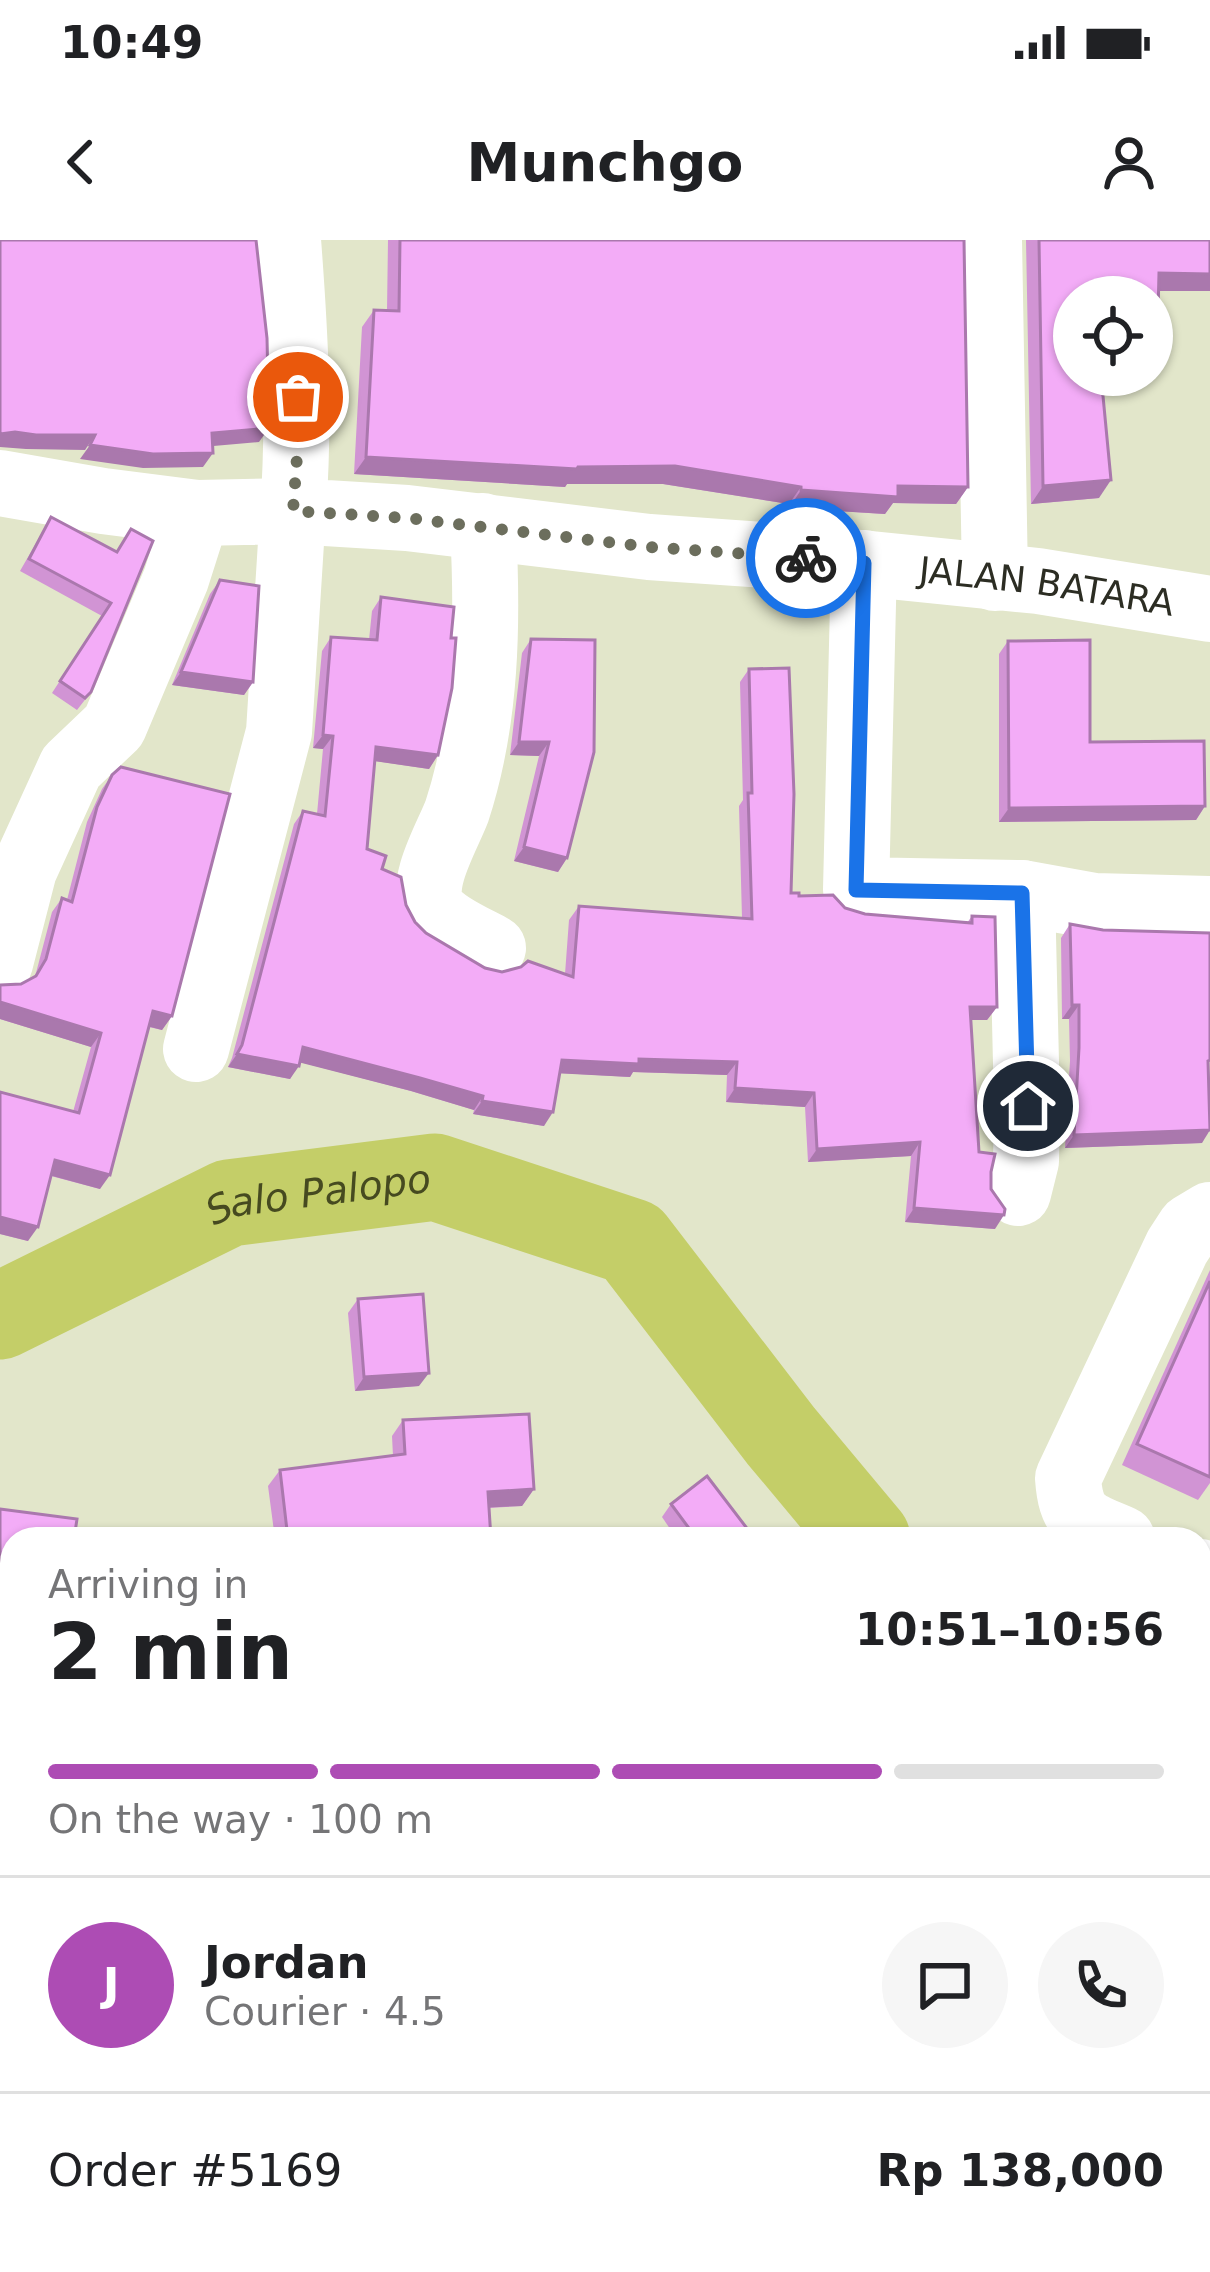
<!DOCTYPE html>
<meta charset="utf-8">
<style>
:root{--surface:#fff;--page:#f6f6f6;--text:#202124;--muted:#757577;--line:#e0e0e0;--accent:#ad4cb4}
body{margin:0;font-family:"DejaVu Sans",sans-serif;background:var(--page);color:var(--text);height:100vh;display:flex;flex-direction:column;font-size:45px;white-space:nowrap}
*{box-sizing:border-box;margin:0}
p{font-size:39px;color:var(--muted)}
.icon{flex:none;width:66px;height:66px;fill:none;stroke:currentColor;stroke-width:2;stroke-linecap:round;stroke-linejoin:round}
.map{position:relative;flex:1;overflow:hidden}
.panel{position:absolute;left:0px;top:1287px;width:1212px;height:747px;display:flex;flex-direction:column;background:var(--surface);border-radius:36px 36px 0 0;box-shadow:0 3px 9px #0004}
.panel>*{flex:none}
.buttons{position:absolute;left:1053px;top:36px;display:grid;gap:24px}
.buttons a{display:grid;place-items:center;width:120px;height:120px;border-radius:50%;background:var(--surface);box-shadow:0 3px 9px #0004;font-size:60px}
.pin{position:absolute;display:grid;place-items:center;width:102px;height:102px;color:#fff;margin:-51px;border:6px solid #fff;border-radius:50%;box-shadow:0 3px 12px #0007}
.courier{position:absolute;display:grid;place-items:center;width:120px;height:120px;margin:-60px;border:9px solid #1a73e8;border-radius:50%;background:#fff;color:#222;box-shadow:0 3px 15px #0007}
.summary em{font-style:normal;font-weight:700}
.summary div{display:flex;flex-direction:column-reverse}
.summary{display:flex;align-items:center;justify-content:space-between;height:204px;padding:0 48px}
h1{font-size:78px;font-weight:700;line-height:90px}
.bar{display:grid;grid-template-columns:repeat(4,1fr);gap:18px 12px;align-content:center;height:144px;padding:0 48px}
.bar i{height:15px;border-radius:9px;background:var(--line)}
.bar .on{background:var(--accent)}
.bar p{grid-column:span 4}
.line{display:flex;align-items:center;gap:30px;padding:0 48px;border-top:3px solid var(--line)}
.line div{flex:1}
.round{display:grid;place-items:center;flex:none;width:126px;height:126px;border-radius:63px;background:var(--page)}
.status{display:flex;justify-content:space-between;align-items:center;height:84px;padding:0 60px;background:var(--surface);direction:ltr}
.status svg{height:33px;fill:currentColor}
header{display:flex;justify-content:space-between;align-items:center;height:156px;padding:0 48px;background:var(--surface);font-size:54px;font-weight:700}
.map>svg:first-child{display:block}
</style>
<div class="status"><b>10:49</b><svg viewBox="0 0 49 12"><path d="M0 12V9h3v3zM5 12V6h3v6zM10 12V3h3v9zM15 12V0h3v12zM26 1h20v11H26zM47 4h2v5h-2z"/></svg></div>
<header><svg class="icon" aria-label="back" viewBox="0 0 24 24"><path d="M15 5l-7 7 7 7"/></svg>Munchgo<svg class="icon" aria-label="person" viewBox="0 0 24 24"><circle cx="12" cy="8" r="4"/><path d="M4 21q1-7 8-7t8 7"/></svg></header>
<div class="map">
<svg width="1210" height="2032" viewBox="0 0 1210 2032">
<rect width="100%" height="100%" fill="#e2e6ca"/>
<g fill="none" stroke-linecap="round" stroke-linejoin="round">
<g stroke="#c4ce68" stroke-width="87">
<path id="s1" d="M 0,1076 L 229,963 L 435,937 L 632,1002 L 781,1196 L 867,1299"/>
<path d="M 1200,1567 L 1210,1567"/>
</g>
<g stroke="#fff" stroke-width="66">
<path id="s2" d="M 288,0 C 295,91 300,180 293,271 L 407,278 L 649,307 L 821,319 L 1038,341 L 1210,369"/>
<path d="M 989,0 L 995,338"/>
<path d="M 0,243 L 103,261 L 197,273 L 293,271 L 279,492 L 196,809"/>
<path d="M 483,286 C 488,382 487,479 457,571 C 448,595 419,643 432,667 C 440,683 477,699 493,708"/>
<path d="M 864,323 L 856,650 L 1022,653"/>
<path d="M 0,723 L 24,630 L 71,527 L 114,486 L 176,339 L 197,273"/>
<path d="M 1018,953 L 1026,921 L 1027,866 L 1022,653 L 1094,666 L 1210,669"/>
<path d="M 1122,1299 C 1085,1283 1071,1282 1068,1238 L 1177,1007 L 1190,987 L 1210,975"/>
<path d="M 1200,1332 L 1210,1337"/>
<path d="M 0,1502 L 12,1502"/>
<path d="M 1015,2022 L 1016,2032"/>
<path d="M 0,2028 L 86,2026 L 491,2032"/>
</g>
</g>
<g fill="#d194d4">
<path d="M 388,0 L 964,0 L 968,247 L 956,264 L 893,263 L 885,274 L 789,268 L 789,264 L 663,244 L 567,244 L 565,247 L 354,234 L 362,87 L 374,70 L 387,71 Z"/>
<path d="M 1026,0 L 1210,0 L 1210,51 L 1159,51 L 1158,74 L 1152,83 L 1152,57 L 1074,57 L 1099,258 L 1031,264 Z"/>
<path d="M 51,277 L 116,312 L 131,289 L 91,452 L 77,470 L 52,453 L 102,376 L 20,331 Z"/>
<path d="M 220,340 L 253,442 L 244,455 L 172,445 L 210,354 Z"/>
<path d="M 381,357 L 438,515 L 429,529 L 375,521 L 367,609 L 415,682 L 426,693 L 485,728 L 502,732 L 565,734 L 569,680 L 579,666 L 742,678 L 739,566 L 743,560 L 740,442 L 749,429 L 791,653 L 865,674 L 967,683 L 972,676 L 997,767 L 987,780 L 971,780 L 979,912 L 991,932 L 995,989 L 905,982 L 911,916 L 808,922 L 805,867 L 726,862 L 727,835 L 633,832 L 630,837 L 560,833 L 544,886 L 473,874 L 474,870 L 411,851 L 300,822 L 290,839 L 228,827 L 232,818 L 294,584 L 303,571 L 317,574 L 323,509 L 313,508 L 322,411 L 331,397 L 369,400 L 372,371 Z"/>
<path d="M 531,399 L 567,618 L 558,632 L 514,621 L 539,516 L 510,515 L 522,413 Z"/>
<path d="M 1008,401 L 1090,502 L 1205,566 L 1196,580 L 999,582 L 999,414 Z"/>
<path d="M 112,535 L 172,776 L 162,790 L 149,787 L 100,949 L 51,936 L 28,1001 L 0,994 L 0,852 L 73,872 L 91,807 L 0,779 L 0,745 L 21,744 L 34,737 L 36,733 L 52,672 L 62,658 L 67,660 L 87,582 L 102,549 Z"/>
<path d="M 1070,684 L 1209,833 L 1202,903 L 1065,908 L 1070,821 L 1069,779 L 1062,779 L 1061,698 Z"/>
<path d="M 1210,1030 L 1210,1243 L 1198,1260 L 1122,1225 Z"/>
<path d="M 358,1059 L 419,1146 L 355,1151 L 348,1073 Z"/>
<path d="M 403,1180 L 534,1249 L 522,1266 L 489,1268 L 491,1299 L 275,1299 L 268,1246 L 280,1230 L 393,1216 L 392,1196 Z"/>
<path d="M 671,1264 L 749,1291 L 743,1299 L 677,1299 L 662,1277 Z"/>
</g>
<g fill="#aa78ad">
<path d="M 1159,33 L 1210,34 L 1210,51 L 1147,51 Z"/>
<path d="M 269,188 L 259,202 L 202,207 L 212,193 Z"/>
<path d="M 15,192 L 95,195 L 85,210 L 26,209 L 0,207 L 0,194 Z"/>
<path d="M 90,205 L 213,213 L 203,227 L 143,228 L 80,219 Z"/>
<path d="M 366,217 L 578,227 L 675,226 L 801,247 L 789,264 L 663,244 L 567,244 L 565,247 L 354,234 Z"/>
<path d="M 1111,240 L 1099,258 L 1031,264 L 1043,246 Z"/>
<path d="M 898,246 L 968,247 L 956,264 L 893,263 L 885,274 L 789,268 L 801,250 Z"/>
<path d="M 181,432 L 253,442 L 244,455 L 172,445 Z"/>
<path d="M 323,495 L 333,496 L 323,509 L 313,508 Z"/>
<path d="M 519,502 L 549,502 L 539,516 L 510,515 Z"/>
<path d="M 376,507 L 438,515 L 429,529 L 367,520 Z"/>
<path d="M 1205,566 L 1196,580 L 999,582 L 1009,568 Z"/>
<path d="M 524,607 L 567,618 L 558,632 L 514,621 Z"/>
<path d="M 0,762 L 101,793 L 91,807 L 0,779 Z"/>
<path d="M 1072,765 L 1079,765 L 1069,779 L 1062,779 Z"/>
<path d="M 970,767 L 997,767 L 987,780 L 961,780 Z"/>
<path d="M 153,771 L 172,776 L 162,790 L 143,785 Z"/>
<path d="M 303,807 L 420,838 L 483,856 L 474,870 L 411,851 L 294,821 Z"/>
<path d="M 237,814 L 299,826 L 290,839 L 228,827 Z"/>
<path d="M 639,819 L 737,822 L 727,835 L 633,832 L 630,837 L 553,833 L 562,820 Z"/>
<path d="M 735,848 L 814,853 L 805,867 L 726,862 Z"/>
<path d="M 482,861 L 553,872 L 544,886 L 473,874 Z"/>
<path d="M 1210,890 L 1202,903 L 1065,908 L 1074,895 Z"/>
<path d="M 920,902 L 911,916 L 808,922 L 817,909 Z"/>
<path d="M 55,920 L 110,935 L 100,949 L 45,934 Z"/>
<path d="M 914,968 L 1004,975 L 995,989 L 905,982 Z"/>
<path d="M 0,977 L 38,987 L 28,1001 L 0,994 Z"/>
<path d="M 429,1133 L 419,1146 L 355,1151 L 364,1137 Z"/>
<path d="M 534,1249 L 522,1266 L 477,1268 L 488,1252 Z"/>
<path d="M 0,1431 L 12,1432 L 12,1452 L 0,1451 Z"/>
<rect x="0" y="1654" width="12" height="16"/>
<rect x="0" y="1969" width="12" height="18"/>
<path d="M 1210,1980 L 1210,1993 L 1200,1995 L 1200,1981 Z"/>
</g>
<g fill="#f3acf7" stroke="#aa78ad" stroke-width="3">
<path d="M 0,0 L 256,0 L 267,98 L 269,188 L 212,193 L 213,213 L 153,214 L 90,205 L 95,195 L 36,195 L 15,192 L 0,194 Z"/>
<path d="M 400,0 L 964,0 L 968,247 L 898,246 L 898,257 L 801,250 L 801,247 L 675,226 L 578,227 L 577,229 L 366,217 L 374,70 L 399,71 Z"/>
<path d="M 1039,0 L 1210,0 L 1210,34 L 1159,33 L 1158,74 L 1152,74 L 1152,57 L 1074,57 L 1074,135 L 1101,135 L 1111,240 L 1043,246 Z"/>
<path d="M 51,277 L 117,312 L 131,289 L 153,301 L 91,452 L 85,458 L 60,441 L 111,363 L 29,319 Z"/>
<path d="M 220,340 L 259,346 L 253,442 L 181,432 Z"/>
<path d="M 381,357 L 454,367 L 451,398 L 456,398 L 452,448 L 438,515 L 376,507 L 367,609 L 386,616 L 382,629 L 401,637 L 406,665 L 415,682 L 426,693 L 485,728 L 502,732 L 521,727 L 528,721 L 573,737 L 579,666 L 752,679 L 748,553 L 752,553 L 749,429 L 789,428 L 794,554 L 791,653 L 799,653 L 799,656 L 833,655 L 845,668 L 865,674 L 972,683 L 972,676 L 995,677 L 997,767 L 970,767 L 979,912 L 995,914 L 991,932 L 991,949 L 1005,969 L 1004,975 L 914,968 L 920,902 L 817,909 L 814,853 L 735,848 L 737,822 L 639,819 L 639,824 L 562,820 L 553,872 L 482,861 L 483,856 L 420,838 L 303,807 L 299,826 L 237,814 L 242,805 L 303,571 L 325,576 L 333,496 L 323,495 L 331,397 L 377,400 Z"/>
<path d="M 531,399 L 595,400 L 594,512 L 567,618 L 524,607 L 549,502 L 519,502 Z"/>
<path d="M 1090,400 L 1090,502 L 1204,501 L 1205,566 L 1009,568 L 1008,401 Z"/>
<path d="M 121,527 L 230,554 L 172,776 L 153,771 L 110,935 L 55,920 L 38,987 L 0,977 L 0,852 L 79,873 L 101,793 L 0,762 L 0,745 L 21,744 L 36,736 L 46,719 L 62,658 L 72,662 L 97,567 L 112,535 Z"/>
<path d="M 1070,684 L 1103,690 L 1210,693 L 1210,820 L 1208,821 L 1210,890 L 1074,895 L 1079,808 L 1079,765 L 1072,765 Z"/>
<path d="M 1210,1041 L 1210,1237 L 1137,1204 Z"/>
<path d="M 423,1054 L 429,1133 L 364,1137 L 358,1059 Z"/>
<path d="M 529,1174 L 534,1249 L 488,1252 L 491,1299 L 288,1299 L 280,1230 L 405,1214 L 403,1180 Z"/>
<path d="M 707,1236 L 749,1291 L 739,1299 L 697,1299 L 671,1264 Z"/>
<path d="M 0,1269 L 77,1279 L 74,1299 L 12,1299 L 12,1432 L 0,1431 Z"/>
<path d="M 167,1292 L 203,1299 L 166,1299 Z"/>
<rect x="0" y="1566" width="12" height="88"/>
<path d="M 1200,1621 L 1210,1621 L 1210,1980 L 1200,1981 Z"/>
<rect x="0" y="1793" width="12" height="176"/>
</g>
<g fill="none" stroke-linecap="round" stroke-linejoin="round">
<path stroke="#6c6e5d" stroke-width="12" stroke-dasharray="0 21.6" d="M 298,157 L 298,203 L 293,271 L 407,278 L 649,307 L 806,318"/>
<path stroke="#1a73e8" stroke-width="15" d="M 806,318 L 864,323 L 856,650 L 1022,653 L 1028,866"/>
</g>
<g text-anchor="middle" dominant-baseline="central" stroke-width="10" stroke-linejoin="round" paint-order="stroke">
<g font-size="36" fill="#2c2d23" stroke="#fff">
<text stroke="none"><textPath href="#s2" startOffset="1029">JALAN BATARA</textPath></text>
</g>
<g font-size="39" font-style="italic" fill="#464a20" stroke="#fff">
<text stroke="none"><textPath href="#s1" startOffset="345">Salo Palopo</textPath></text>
</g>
</g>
</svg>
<div class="buttons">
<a><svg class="icon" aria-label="locate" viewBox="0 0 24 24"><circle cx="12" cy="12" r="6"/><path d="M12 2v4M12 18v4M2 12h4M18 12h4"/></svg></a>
</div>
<div class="pin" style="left:298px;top:157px;background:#ea580c"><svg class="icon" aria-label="bag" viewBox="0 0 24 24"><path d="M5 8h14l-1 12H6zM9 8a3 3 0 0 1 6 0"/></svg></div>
<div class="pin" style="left:1028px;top:866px;background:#1f2937"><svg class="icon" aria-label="home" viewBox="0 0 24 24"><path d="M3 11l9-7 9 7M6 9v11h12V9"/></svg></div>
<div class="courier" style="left:806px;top:318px"><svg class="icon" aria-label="bike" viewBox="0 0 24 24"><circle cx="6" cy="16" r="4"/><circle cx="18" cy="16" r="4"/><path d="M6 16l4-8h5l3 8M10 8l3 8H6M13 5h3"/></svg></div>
<section class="panel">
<div class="summary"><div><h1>2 min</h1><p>Arriving in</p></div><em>10:51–10:56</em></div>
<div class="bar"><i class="on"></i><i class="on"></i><i class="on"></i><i></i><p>On the way · 100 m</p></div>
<div class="line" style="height:216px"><b class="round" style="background:var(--accent);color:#fff">J</b><div><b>Jordan</b><p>Courier · 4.5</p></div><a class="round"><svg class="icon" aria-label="chat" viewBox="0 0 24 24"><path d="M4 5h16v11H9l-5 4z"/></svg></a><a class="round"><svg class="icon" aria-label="phone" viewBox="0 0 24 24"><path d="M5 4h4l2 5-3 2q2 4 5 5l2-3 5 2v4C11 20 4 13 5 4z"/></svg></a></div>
<div class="line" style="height:156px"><div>Order #5169</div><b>Rp 138,000</b></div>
</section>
</div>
